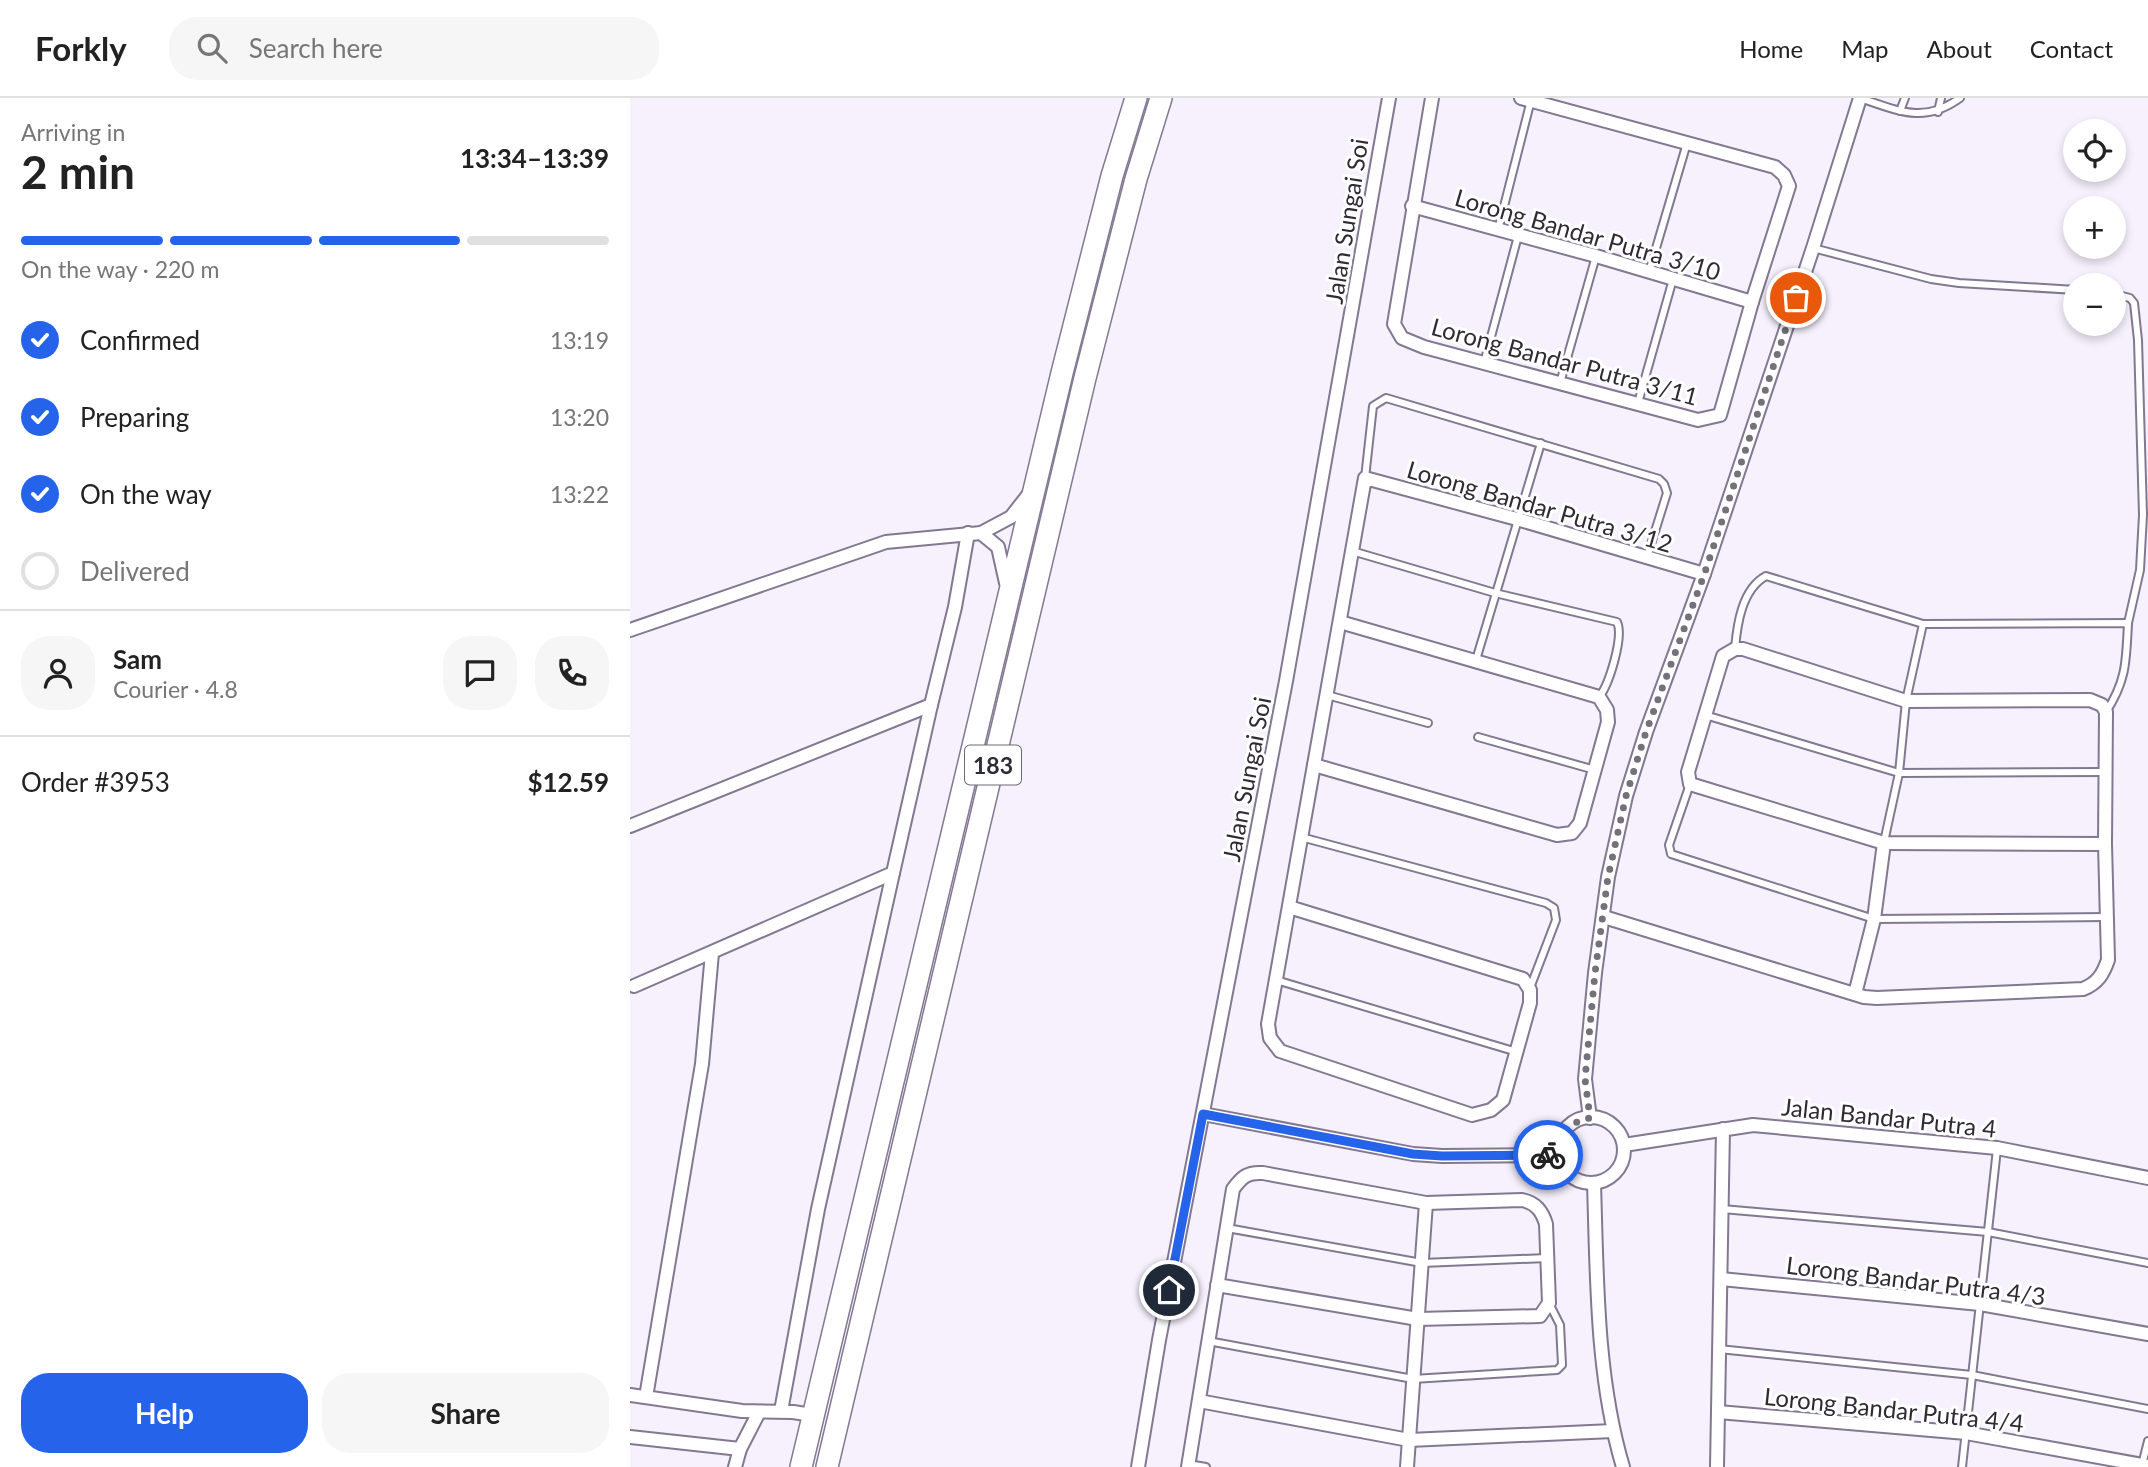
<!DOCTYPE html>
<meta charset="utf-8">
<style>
:root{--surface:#fff;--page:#f6f6f6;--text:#222;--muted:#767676;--line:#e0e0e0;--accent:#2563eb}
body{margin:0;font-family:Lato,sans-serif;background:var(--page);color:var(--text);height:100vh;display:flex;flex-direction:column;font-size:26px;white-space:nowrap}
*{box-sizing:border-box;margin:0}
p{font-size:23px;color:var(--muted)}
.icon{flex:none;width:38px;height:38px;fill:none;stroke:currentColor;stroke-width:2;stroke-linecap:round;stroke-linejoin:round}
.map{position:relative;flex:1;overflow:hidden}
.sheet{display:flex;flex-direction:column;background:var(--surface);width:630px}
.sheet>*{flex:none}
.controls{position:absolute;left:1433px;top:21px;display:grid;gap:14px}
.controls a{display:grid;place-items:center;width:63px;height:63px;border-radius:50%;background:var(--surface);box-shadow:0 4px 10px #0003;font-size:35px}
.pin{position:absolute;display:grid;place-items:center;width:60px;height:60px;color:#fff;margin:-30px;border:4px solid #fff;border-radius:50%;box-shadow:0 2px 7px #0007}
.courier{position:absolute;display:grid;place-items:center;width:70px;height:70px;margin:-35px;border:5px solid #2563eb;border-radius:50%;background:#fff;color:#222;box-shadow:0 2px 9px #0007}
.summary em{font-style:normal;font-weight:700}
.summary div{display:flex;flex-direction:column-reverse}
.summary{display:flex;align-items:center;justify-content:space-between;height:119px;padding:0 21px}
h1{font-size:46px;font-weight:700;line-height:52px}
.bar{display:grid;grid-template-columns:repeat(4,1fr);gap:10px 7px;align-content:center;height:84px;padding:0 21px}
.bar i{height:9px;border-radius:5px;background:var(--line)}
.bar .current{background:var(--accent)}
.bar p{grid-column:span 4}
.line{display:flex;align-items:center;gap:18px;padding:0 21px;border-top:2px solid var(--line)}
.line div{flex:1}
.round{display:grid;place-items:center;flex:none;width:74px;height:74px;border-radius:28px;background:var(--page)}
ol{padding:0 21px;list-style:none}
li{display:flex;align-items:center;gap:21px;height:77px}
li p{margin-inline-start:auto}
li .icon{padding:7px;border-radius:50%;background:var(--accent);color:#fff;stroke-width:4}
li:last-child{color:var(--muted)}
li i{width:38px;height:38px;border:4px solid var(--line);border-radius:50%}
.primary-button{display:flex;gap:14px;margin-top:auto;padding:14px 21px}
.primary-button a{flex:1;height:80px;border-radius:28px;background:var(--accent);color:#fff;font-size:28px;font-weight:700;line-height:80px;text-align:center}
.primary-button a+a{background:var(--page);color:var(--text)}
header{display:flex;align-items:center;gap:42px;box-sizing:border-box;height:98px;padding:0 35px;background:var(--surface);border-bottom:2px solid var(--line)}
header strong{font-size:33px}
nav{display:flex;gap:38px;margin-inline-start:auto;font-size:24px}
.search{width:490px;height:63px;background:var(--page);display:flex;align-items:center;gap:18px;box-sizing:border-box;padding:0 24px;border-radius:28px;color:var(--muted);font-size:26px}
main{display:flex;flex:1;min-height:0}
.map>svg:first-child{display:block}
</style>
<header>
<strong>Forkly</strong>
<div class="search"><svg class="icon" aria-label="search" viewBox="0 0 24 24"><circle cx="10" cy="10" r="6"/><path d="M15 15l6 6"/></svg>Search here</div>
<nav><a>Home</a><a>Map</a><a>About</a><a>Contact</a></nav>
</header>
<main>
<section class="sheet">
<div class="summary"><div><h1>2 min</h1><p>Arriving in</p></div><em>13:34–13:39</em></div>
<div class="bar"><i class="current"></i><i class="current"></i><i class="current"></i><i></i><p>On the way · 220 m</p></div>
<ol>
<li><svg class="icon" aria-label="check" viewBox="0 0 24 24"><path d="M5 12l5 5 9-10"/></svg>Confirmed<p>13:19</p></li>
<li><svg class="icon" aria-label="check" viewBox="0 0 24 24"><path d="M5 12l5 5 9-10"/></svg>Preparing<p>13:20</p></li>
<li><svg class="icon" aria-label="check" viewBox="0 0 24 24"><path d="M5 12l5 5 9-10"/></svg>On the way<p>13:22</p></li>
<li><i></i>Delivered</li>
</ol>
<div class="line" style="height:126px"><a class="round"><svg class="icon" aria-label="person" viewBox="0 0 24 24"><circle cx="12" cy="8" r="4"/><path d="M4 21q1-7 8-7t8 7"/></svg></a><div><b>Sam</b><p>Courier · 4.8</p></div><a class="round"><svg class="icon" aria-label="chat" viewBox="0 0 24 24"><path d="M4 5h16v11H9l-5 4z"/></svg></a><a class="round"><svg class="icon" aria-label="phone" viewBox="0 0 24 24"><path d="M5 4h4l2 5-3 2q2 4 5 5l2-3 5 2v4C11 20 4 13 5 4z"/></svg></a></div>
<div class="line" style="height:91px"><div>Order #3953</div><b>$12.59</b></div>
<div class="primary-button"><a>Help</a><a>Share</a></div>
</section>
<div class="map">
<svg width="1518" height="1369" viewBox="0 0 1518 1369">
<rect width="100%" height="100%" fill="#f6f1fd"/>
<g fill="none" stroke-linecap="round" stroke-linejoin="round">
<defs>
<g id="service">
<path d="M 1230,0 C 1269,13 1294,26 1330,0"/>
<path d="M 1270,13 L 1275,0"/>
<path d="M 1308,14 L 1311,0"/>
<path d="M 868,132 L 901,2"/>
<path d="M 1183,150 L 1301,181 L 1329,185 L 1446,192"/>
<path d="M 1019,174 L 1057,45"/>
<path d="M 1484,196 L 1500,200 L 1504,205 L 1508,242 L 1513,417 L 1510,472 L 1498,525"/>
<path d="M 854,265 L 888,138"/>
<path d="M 930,285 L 966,158"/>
<path d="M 1008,305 L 1043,181"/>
<path d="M 735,380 L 743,308 L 756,300 L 1029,381 L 1034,386 L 1037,395 L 1017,459"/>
<path d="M 722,453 L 865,495 L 987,524 C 994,539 979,587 969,599"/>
<path d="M 1105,551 C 1107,526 1112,491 1136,478 L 1293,526 L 1498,525 C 1496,562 1497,582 1476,614"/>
<path d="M 846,562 L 911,345"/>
<path d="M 697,597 L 798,625"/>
<path d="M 1075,617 L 1269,675 L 1476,674"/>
<path d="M 848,639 L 965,672"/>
<path d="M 1060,686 L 1039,747 L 1041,756 L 1244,821 L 1477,819"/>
<path d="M 671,739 L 916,805 L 924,810 L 926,822 L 900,890"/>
<path d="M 1254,744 L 1269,675 L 1276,603 L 1293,526"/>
<path d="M 646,882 L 887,954"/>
<path d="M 1092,1111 L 1358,1134 L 1518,1165"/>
<path d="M 597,1130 L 792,1165 L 917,1160"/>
<path d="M 578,1243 L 783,1281 L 927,1272 L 932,1267 L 930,1227 L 919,1205"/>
<path d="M 1089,1251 L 1342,1277 L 1518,1311"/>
<path d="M 558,1366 L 576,1369"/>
<path d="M 1512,1367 L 1518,1343"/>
<path d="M 1332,1369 L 1367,1051"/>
</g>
<g id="minor">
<path d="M 802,0 L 764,226 L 772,240 L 794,249 L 1068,322 L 1090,317 L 1122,204 L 1159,88 L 1154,77 L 1145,69 L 891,0"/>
<path d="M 782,108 L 966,158 L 1122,204"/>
<path d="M 351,435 L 368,449 L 376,485"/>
<path d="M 0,532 L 256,444 L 351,435 L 381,419 L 399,396"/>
<path d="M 684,667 L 927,737 L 942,735 L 950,725 L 978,624 L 977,612 L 969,599 L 710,524"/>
<path d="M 0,728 L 301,607 L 325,509 L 338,435"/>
<path d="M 659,809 L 893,881 L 900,892 L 900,905 L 873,1002 L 861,1012 L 842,1017 L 650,953 L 640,940 L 638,926 L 735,380 L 887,421 L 1074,476"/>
<path d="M 974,819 L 1234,899 L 1247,900 L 1453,891 C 1468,885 1473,876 1478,862 L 1475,746 L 1476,614 L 1472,607 L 1460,602 L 1276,603 L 1113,551 L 1105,551 L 1093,558 L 1058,674 L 1060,686 L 1254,745 L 1475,746"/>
<path d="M 4,888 L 263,775 L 301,607"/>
<path d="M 1225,896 L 1244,821 L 1254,745"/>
<path d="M 573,1016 L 783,1056 L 812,1058 L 929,1057"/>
<circle cx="961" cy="1052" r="33"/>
<path d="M 960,1020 L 955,981 L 965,875 L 978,779 L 996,698 L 1016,634 L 1074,476 L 1183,150 L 1230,0"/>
<path d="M 994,1047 L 1123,1027 L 1367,1050 L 1518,1080"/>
<path d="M 964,1085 C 967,1179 966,1278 993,1369"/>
<path d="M 1091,1181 L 1350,1206 L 1518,1236"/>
<path d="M 0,1297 L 112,1313 L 163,1314 L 182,1317"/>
<path d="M 16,1299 L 72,966 L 82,855"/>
<path d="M 569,1303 L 779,1342 L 983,1333"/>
<path d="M 151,1313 L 188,1111 L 263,775"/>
<path d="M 1088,1314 L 1336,1335 L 1518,1368"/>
<path d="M 0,1339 L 110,1351"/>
<path d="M 105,1369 L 110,1351 L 129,1314"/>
<path d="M 508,1369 L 529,1242 L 656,583 L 759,0"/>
<path d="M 558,1369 L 603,1091 C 612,1079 617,1074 633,1075 L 796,1105 L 892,1102 C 906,1105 912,1113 916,1126 L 919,1205 L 910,1218 L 788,1221 L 587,1187"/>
<path d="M 777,1369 L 796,1105"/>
<path d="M 1087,1369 L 1093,1031"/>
</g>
<g id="trunk">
<path d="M 171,1369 L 432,275 L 482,78 L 506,0"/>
<path d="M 197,1369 L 455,280 L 506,81 L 531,0"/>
</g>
</defs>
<use href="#service" stroke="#837891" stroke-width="10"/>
<use href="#minor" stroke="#837891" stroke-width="16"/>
<use href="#trunk" stroke="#837891" stroke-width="24"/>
<use href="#service" stroke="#fff" stroke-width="6"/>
<use href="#minor" stroke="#fff" stroke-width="12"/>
<use href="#trunk" stroke="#fff" stroke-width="21"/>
</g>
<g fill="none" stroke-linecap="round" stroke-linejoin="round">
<path stroke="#75707b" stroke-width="7" stroke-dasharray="0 12.6" d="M 918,1057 L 929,1057 C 929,1036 939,1024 960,1020 L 955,981 L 965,875 L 978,779 L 996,698 L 1016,634 L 1074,477 L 1166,200"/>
<path stroke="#2563eb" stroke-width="9" d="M 539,1192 L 573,1016 L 783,1056 L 812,1058 L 918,1057"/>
</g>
<g text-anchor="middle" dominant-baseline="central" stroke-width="6" stroke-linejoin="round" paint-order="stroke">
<rect fill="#fff" stroke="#6d6b72" stroke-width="2" x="335" y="647.5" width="56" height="39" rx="5"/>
<g font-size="23" font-weight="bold" fill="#2f2b35">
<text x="363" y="667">183</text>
</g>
<g font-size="24" fill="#2f2b35" stroke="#fff">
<text transform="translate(716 123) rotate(-81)">Jalan Sungai Soi</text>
<text transform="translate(958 136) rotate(16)">Lorong Bandar Putra 3/10</text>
<text transform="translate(935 263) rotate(15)">Lorong Bandar Putra 3/11</text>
<text transform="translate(910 408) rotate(16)">Lorong Bandar Putra 3/12</text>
<text transform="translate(616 681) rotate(-79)">Jalan Sungai Soi</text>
<text transform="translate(1259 1019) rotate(6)">Jalan Bandar Putra 4</text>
<text transform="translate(1286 1182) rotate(7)">Lorong Bandar Putra 4/3</text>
<text transform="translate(1264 1311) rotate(6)">Lorong Bandar Putra 4/4</text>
</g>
</g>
</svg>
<div class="controls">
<a><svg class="icon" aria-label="locate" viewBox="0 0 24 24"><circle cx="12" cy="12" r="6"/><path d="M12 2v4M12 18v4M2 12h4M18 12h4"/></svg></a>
<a>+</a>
<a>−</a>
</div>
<div class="pin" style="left:1166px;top:200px;background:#ea580c"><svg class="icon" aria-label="bag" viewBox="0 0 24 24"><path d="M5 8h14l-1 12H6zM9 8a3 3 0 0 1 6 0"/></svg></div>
<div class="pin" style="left:539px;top:1192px;background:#1f2937"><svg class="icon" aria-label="home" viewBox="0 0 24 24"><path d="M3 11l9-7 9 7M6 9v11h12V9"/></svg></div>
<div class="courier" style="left:918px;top:1057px"><svg class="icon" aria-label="bike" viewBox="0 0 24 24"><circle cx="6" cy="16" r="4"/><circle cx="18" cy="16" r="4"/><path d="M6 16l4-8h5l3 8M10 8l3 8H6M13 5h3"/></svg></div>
</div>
</main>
